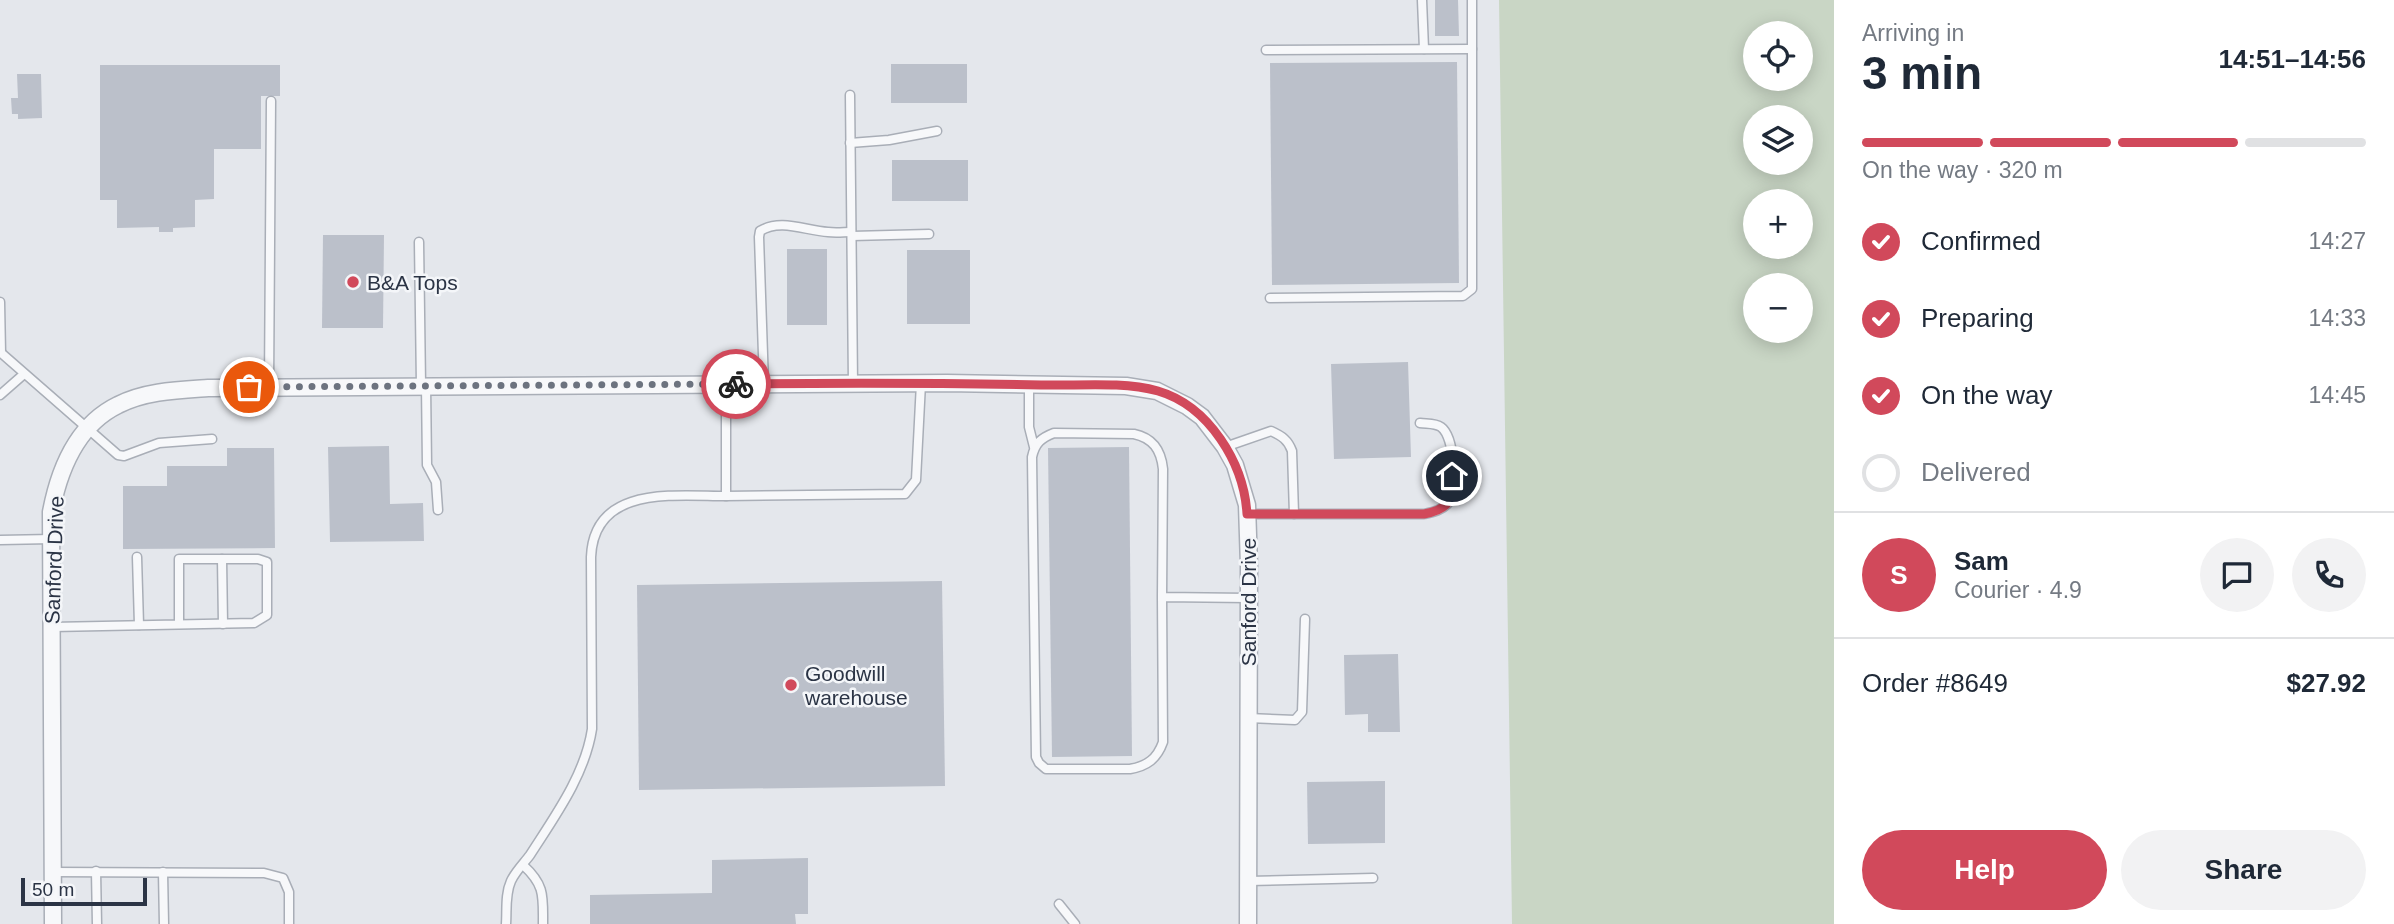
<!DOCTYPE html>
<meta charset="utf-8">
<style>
:root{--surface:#fff;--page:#f2f2f3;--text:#1f2937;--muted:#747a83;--line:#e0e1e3;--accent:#d1495b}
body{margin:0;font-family:Arial,sans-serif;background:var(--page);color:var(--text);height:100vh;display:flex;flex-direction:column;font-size:26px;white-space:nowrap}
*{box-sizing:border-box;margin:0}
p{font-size:23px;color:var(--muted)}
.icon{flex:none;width:38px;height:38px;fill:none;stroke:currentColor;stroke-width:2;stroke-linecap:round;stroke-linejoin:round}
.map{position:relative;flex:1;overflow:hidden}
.side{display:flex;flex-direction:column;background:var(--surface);width:560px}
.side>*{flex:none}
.tools{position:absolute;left:1743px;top:21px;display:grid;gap:14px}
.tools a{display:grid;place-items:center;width:70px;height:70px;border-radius:50%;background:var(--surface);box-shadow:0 4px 18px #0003;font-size:35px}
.scale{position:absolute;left:21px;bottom:18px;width:126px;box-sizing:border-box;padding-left:7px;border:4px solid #2b3445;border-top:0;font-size:19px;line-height:24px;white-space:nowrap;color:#2b3445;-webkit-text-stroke:5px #f4f6f9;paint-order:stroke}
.pin{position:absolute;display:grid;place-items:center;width:60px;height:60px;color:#fff;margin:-30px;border:4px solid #fff;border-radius:50%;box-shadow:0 2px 7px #0007}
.courier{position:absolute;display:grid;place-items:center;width:70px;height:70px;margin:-35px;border:5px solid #d1495b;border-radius:50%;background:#fff;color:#222;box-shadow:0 2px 9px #0007}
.overview em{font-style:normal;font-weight:800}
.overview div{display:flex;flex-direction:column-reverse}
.overview{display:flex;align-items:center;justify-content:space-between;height:119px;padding:0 28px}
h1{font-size:46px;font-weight:800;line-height:52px}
.bar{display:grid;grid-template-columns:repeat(4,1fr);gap:10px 7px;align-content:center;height:84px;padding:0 28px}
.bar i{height:9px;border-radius:5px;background:var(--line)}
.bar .selected{background:var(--accent)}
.bar p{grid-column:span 4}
.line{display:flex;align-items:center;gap:18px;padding:0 28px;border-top:2px solid var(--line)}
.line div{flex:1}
.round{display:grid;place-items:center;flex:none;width:74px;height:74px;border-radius:37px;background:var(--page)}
ol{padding:0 28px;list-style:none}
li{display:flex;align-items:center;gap:21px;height:77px}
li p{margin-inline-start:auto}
li .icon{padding:7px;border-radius:50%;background:var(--accent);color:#fff;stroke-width:4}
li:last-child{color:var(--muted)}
li i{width:38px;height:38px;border:4px solid var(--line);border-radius:50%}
.button{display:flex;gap:14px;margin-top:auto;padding:14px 28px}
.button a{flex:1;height:80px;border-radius:42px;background:var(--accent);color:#fff;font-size:28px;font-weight:800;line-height:80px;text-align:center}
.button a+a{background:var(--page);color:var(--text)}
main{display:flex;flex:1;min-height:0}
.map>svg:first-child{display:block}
</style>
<main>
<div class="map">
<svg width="1834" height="924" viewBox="0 0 1834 924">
<rect width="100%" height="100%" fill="#e4e7ec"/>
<path fill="#c9d6c5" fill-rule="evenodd" d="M 1499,0 L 1834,0 L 1834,924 L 1512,924 ZM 1755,33 L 1801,33 L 1801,79 L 1755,79 ZM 1755,117 L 1801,117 L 1801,163 L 1755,163 ZM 1755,201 L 1801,201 L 1801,247 L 1755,247 ZM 1755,285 L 1801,285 L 1801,331 L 1755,331 Z"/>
<g fill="#bbc0ca">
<path d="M 1435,0 L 1458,0 L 1459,36 L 1435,36 Z"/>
<path d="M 1457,62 L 1459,283 L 1272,285 L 1270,63 Z"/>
<rect x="891" y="64" width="76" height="39"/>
<path d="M 100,65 L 280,65 L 280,96 L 261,96 L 261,149 L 214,149 L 214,199 L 195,200 L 195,227 L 173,228 L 173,232 L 159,232 L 159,227 L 117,228 L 117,200 L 100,200 Z"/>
<path d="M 17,74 L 41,74 L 42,118 L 18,119 L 18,114 L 12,114 L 11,98 L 18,98 Z"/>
<rect x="892" y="160" width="76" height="41"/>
<path d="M 323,235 L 384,235 L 383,328 L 322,328 Z"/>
<rect x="787" y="249" width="40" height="76"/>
<rect x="907" y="250" width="63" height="74"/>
<path d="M 1408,362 L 1411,457 L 1334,459 L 1331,364 Z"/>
<path d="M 389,446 L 390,504 L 423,503 L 424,541 L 330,542 L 328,447 Z"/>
<path d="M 1129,447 L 1132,756 L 1052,757 L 1048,448 Z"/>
<path d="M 227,448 L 274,448 L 275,548 L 123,549 L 123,486 L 167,486 L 167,466 L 227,466 Z"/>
<path d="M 942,581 L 945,786 L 639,790 L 637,585 Z"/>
<path d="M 1398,654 L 1400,732 L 1368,732 L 1368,714 L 1345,715 L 1344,655 Z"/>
<path d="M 1385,781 L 1385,843 L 1308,844 L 1307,782 Z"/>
<path d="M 808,858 L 808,914 L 795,914 L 796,924 L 590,924 L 590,895 L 712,893 L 712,860 Z"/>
</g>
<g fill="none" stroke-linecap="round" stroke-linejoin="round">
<defs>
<g id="service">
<path d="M 1422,0 L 1424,49"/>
<path d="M 1266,50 L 1472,49"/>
<path d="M 850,95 L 853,384"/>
<path d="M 850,143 L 889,140 L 937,131"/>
<path d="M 852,236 L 929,234"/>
<path d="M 419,242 L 421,385"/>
<path d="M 1270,298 L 1463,296 L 1472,289 L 1472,0"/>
<path d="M 0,302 L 1,353"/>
<path d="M 0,352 L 118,455 L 124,456 L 159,443 L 212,439"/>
<path d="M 726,384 L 726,496 L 905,494 L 916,480 L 921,383"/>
<path d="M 764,384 L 759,237 L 760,231 C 781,218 806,231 828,232 C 836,233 844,232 851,232"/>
<path d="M 1029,384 L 1029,427 L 1034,447"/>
<path d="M 426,385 L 427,465 L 436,482 L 438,510"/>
<path d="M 269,386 L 271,101"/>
<path d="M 0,395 L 24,374"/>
<path d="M 1225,447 L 1271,431 C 1282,436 1288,440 1292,451 L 1294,514"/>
<path d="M 1247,514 L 1424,514 C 1433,512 1443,510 1449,502 C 1457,489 1455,437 1441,427 C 1435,423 1427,424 1420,423"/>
<path d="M 0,540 L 52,539"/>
<path d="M 137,557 L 139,625"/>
<path d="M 222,559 L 223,624"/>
<path d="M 1162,597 L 1163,469 C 1161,450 1153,438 1134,434 L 1054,433 C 1041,438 1035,443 1032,457 L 1036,757 L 1039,763 L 1046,769 L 1130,769 C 1147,766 1157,759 1163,742 L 1162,597 L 1249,598"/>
<path d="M 52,627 L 254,623 L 267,615 L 267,562 L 258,559 L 179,559 L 179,624"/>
<path d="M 1248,718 L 1295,720 L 1302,712 L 1305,619"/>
<path d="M 523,865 C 545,885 543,896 543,924"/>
<path d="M 96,871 L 97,924"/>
<path d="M 53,872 L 264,873 L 283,878 L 289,892 L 289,924"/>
<path d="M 163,872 L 164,924"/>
<path d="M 1248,881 L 1373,878"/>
<path d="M 1059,904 L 1075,924"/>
<path d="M 506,924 C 507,910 505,894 511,881 C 515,872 524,863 530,855 C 555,816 585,775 592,729 L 591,557 C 594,485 674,496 726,496"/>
</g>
<path id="minor" d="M 53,924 L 51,512 C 59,470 77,425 118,405 C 145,391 178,390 208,388 L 947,383 L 1126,386 L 1157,391 L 1187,406 L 1202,417 L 1225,447 L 1235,465 L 1247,505 L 1249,566 L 1248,924"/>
</defs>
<use href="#service" stroke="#a9aeb7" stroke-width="11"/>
<use href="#minor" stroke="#a9aeb7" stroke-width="19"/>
<use href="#service" stroke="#f7f8fa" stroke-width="8"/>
<use href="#minor" stroke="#f7f8fa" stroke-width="16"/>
</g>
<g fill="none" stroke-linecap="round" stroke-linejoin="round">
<path stroke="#6c737f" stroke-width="7" stroke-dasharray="0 12.6" d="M 249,387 L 736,384"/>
<path stroke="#d1495b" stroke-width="9" d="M 736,384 C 838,383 939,383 1041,385 C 1078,386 1121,381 1158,391 C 1209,406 1244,463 1247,514 L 1424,514 C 1450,509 1452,501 1452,476"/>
</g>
<g fill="#d1495b" stroke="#f4f6f9" stroke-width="2.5">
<circle cx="353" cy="282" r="7"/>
<circle cx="791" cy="685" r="7"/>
</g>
<g text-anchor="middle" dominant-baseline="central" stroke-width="5" stroke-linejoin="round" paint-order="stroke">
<g font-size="21" fill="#2b3445" stroke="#f4f6f9" text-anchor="start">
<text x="367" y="282">B&amp;A Tops</text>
<text x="805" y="673">Goodwill<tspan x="805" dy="24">warehouse</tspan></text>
</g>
<g font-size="21" fill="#2b3445" stroke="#f4f6f9">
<text transform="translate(54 560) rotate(-88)">Sanford Drive</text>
<text transform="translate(1248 602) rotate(-90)">Sanford Drive</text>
</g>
</g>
</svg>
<div class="tools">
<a><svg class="icon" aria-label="locate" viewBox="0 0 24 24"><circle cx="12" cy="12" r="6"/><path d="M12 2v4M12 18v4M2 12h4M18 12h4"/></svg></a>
<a><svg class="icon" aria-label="layers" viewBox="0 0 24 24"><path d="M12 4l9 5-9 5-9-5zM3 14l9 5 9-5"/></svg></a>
<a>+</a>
<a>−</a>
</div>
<div class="scale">50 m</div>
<div class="pin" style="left:249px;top:387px;background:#ea580c"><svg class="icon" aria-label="bag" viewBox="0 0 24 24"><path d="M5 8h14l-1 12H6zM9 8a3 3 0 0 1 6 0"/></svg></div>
<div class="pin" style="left:1452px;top:476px;background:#1f2937"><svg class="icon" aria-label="home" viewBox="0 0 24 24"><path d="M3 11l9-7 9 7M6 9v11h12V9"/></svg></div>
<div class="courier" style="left:736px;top:384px"><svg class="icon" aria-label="bike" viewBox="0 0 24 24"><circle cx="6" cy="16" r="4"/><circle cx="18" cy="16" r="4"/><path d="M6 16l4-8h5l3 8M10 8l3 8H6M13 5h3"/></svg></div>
</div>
<section class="side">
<div class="overview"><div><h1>3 min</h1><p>Arriving in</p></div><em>14:51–14:56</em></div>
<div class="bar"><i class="selected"></i><i class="selected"></i><i class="selected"></i><i></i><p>On the way · 320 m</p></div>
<ol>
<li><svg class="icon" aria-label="check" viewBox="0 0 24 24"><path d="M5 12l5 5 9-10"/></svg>Confirmed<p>14:27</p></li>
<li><svg class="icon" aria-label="check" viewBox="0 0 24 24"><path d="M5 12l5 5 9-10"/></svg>Preparing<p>14:33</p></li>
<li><svg class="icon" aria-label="check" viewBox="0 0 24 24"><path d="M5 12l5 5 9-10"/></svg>On the way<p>14:45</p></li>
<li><i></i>Delivered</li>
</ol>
<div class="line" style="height:126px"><b class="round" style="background:var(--accent);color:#fff">S</b><div><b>Sam</b><p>Courier · 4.9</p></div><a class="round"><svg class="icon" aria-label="chat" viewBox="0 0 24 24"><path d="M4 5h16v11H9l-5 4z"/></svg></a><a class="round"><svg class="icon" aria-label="phone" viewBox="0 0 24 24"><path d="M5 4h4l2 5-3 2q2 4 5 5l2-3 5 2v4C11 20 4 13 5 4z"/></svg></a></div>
<div class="line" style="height:91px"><div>Order #8649</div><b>$27.92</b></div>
<div class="button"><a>Help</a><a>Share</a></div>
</section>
</main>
